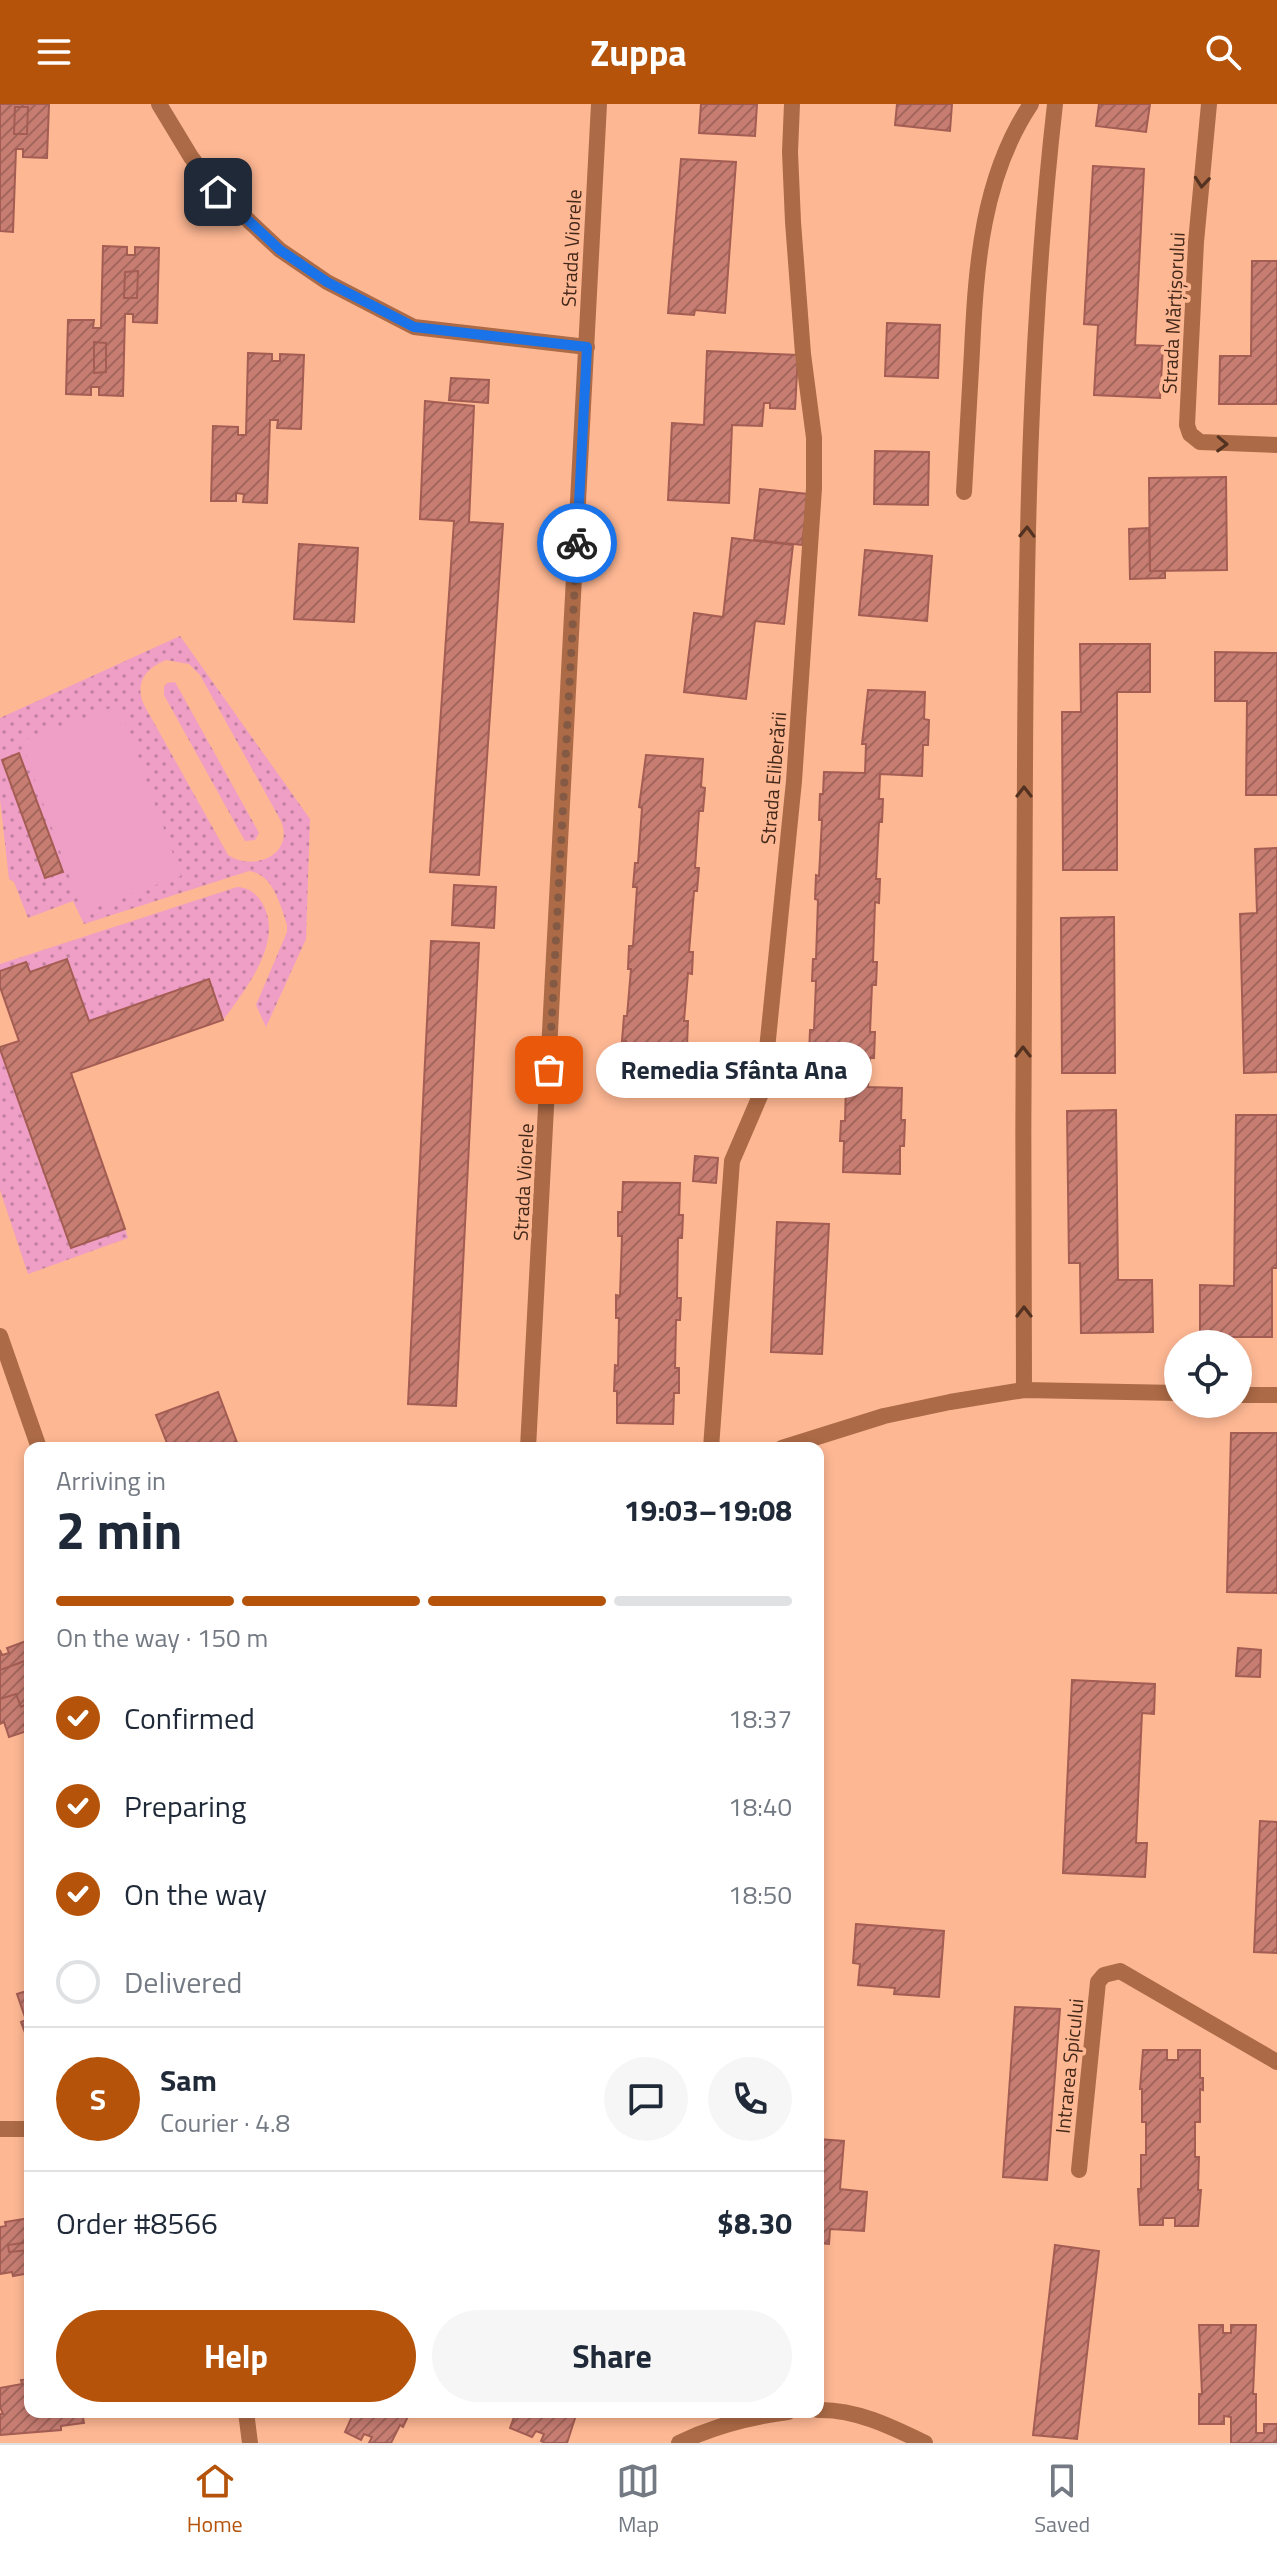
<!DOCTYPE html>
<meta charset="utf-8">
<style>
:root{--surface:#fff;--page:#f6f6f7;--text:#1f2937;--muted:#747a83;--line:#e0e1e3;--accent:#b45309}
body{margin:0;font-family:"Titillium Web",sans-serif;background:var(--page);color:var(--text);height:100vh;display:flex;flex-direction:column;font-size:30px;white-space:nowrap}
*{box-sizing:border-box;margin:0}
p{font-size:26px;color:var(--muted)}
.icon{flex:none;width:44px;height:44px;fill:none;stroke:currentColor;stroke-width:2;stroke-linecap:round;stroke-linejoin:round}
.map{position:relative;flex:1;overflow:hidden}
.sheet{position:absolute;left:24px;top:1338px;width:800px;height:976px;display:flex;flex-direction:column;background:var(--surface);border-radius:16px;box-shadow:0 4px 12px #0003}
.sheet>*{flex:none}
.fabs{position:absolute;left:1164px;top:1226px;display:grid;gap:16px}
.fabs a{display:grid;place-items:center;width:88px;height:88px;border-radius:50%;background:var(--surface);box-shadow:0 4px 12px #0003;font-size:40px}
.pin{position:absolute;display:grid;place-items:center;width:68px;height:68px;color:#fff;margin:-34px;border-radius:16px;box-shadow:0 4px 12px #0006}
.courier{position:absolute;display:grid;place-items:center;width:80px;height:80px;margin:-40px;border:6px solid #1a73e8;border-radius:50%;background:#fff;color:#222;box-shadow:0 2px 10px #0007}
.bubble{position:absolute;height:56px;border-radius:28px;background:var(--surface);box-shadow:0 4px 12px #0003;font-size:26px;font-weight:700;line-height:56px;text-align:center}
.headline em{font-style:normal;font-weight:700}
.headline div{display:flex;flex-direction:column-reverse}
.headline{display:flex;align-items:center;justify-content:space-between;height:136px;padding:0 32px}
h1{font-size:52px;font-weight:700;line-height:60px}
.bar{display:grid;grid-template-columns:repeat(4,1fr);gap:12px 8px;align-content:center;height:96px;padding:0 32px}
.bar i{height:10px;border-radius:6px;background:var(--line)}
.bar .active{background:var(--accent)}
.bar p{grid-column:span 4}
.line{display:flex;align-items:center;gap:20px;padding:0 32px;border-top:2px solid var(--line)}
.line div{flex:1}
.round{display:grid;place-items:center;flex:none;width:84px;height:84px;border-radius:42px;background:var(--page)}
ol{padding:0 32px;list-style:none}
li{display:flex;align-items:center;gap:24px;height:88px}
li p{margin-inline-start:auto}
li .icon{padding:8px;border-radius:50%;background:var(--accent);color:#fff;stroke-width:4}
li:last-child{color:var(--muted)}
li i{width:44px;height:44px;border:4px solid var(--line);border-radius:50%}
.cta{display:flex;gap:16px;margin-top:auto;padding:16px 32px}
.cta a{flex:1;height:92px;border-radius:48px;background:var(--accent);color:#fff;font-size:32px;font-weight:700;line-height:92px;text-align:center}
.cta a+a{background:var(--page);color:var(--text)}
header{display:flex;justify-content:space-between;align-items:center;height:104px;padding:0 32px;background:var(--accent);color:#fff;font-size:36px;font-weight:700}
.menu{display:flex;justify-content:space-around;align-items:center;height:112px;border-top:2px solid var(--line);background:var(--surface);font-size:22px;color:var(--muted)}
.menu a{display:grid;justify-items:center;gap:4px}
.menu .active{color:var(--accent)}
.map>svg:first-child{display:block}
</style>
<header><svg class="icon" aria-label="menu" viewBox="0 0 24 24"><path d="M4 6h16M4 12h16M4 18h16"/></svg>Zuppa<svg class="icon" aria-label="search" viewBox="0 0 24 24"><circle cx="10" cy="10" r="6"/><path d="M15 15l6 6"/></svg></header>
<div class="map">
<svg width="1277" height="2339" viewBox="0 0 1277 2339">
<defs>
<pattern id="grass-dots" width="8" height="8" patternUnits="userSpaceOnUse" patternTransform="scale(2)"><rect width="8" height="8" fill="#ef9ec6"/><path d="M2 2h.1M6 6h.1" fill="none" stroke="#c381a0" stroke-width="1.8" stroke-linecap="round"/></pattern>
<pattern id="building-hatch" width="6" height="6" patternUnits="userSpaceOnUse" patternTransform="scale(2)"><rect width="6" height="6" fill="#c77d72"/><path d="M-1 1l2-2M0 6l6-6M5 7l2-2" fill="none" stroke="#a3665d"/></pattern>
</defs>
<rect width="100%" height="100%" fill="#fdb793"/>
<g fill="url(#grass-dots)" fill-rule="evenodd">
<path d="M 180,532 L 310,715 L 306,835 L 266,923 L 256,901 L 287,828 L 287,821 C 281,802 273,770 249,767 L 84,820 L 73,797 L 28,814 L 14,778 L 9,775 L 0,695 L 0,614 ZM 166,556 L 189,560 L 200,571 L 281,717 C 295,751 253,768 228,751 L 144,601 C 134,579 146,564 166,556 ZM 19,650 L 62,767 L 45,774 L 2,656 Z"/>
<path d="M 175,578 L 259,729 L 255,736 L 245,737 L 164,591 L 164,583 L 167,579 Z"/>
<path d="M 237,783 C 249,784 256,789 262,799 C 285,837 245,886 223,916 L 208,876 L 89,917 L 67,855 L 30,868 L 0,867 L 0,860 Z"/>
<path d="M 0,945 L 71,1144 L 125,1125 L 128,1134 L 28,1170 L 0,1086 Z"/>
</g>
<path fill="#ef9ec6" d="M 119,601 L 181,772 L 82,808 L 21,637 Z"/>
<g fill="url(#building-hatch)" stroke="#a35d53" stroke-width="2">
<path d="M 0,0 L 49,0 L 47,54 L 23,53 L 23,45 L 16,45 L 13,128 L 0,127 Z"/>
<path d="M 701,0 L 757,0 L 755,32 L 699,29 Z"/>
<path d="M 897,0 L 952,0 L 950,27 L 895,21 Z"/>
<path d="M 1099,0 L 1150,0 L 1146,28 L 1096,22 Z"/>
<path d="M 15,3 L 28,3 L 27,30 L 14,30 Z"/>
<path d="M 681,55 L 736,58 L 725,209 L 695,206 L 694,211 L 668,209 Z"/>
<path d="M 1093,62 L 1144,65 L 1135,241 L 1163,242 L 1160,294 L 1094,291 L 1098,221 L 1084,220 Z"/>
<path d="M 103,142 L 127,143 L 127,151 L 135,151 L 135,143 L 159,144 L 157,219 L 133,218 L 133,210 L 125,210 L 123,292 L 99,291 L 99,283 L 91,283 L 91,291 L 66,290 L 68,216 L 94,216 L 93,224 L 101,224 Z"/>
<path d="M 1252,157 L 1277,157 L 1277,300 L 1219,300 L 1220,252 L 1251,252 Z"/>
<path d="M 138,167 L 137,194 L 124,194 L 125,168 Z"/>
<path d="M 887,219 L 940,221 L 938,274 L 885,272 Z"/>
<path d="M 94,238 L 106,239 L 106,268 L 94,269 Z"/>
<path d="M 707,247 L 798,251 L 795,305 L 770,304 L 770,299 L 764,299 L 762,322 L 732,321 L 729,399 L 668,396 L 672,319 L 704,321 Z"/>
<path d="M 248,249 L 272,250 L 272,257 L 280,257 L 280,250 L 304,251 L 301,325 L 277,324 L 278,316 L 270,316 L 267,399 L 243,398 L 244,390 L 236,389 L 236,397 L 211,397 L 213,322 L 238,323 L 238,331 L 246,331 Z"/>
<path d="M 451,274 L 489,276 L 488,299 L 449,296 Z"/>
<path d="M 425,297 L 474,302 L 469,418 L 503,420 L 479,771 L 430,768 L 454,417 L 420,415 Z"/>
<path d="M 875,347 L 929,348 L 928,401 L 874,400 Z"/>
<path d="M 1226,373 L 1227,466 L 1150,467 L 1149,374 Z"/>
<path d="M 760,385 L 808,390 L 802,441 L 754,436 Z"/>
<path d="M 1149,424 L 1150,467 L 1165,467 L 1165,474 L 1130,475 L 1129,425 Z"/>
<path d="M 732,434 L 793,441 L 784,520 L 755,517 L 746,595 L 684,588 L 694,509 L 723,513 Z"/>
<path d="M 299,440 L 358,444 L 354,518 L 294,515 Z"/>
<path d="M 865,446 L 932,452 L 927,517 L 859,511 Z"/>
<path d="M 1080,540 L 1150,540 L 1150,588 L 1117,588 L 1117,766 L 1063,766 L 1062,608 L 1081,608 Z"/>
<path d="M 1215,548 L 1277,549 L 1277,691 L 1246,691 L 1247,597 L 1215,597 Z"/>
<path d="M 868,586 L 925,588 L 924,615 L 929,616 L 928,641 L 923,641 L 922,672 L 880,670 L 879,695 L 883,695 L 882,718 L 879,718 L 876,775 L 880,775 L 879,799 L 875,798 L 873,858 L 877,858 L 876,881 L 872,881 L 870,928 L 875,928 L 874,954 L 870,954 L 868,983 L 902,984 L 901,1016 L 905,1016 L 904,1042 L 900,1042 L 900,1070 L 843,1068 L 844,1037 L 840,1037 L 841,1017 L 845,1017 L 846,982 L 811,981 L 813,950 L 809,950 L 810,926 L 814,926 L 816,877 L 812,877 L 813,855 L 816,855 L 818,796 L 815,795 L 816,771 L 819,772 L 822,716 L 819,716 L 820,690 L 823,690 L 824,668 L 865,669 L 866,640 L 862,640 Z"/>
<path d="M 19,649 L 63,768 L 45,774 L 2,656 Z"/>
<path d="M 646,651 L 703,655 L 701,683 L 705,684 L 703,707 L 699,707 L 695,764 L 699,764 L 697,787 L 694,787 L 689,848 L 693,848 L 692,870 L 688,869 L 684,917 L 688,917 L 687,942 L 682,942 L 680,973 L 623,969 L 626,937 L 622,937 L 624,912 L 627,912 L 631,865 L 628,865 L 629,842 L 633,842 L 637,783 L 633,783 L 635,759 L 638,759 L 642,704 L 639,703 Z"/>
<path d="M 1277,744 L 1277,968 L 1244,969 L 1240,810 L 1257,809 L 1255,745 Z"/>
<path d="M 454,781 L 496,783 L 494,824 L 452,821 Z"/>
<path d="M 1114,813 L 1115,969 L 1062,969 L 1061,814 Z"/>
<path d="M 431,837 L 479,839 L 456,1302 L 408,1300 Z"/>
<path d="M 67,855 L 89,917 L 209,875 L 223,916 L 71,969 L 125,1125 L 71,1144 L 0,945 L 0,943 L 19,937 L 0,883 L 0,867 L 26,858 L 30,868 Z"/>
<path d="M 1116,1006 L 1118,1176 L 1152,1176 L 1153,1228 L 1081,1229 L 1080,1159 L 1069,1159 L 1067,1007 Z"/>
<path d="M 1236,1011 L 1277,1011 L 1277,1164 L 1272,1164 L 1272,1233 L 1200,1233 L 1200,1181 L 1234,1182 Z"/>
<path d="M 695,1052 L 718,1054 L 716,1079 L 693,1077 Z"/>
<path d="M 623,1078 L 680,1079 L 679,1111 L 683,1111 L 682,1134 L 678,1134 L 677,1194 L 681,1194 L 680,1216 L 676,1216 L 675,1264 L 679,1264 L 679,1289 L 674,1289 L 673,1320 L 617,1319 L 617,1287 L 614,1287 L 615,1261 L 618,1262 L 619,1214 L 616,1214 L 616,1191 L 620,1192 L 622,1132 L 618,1132 L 618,1108 L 622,1108 Z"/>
<path d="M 777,1118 L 829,1120 L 822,1250 L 771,1248 Z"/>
<path d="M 218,1288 L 239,1344 L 169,1344 L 156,1311 Z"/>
<path d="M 1231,1329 L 1277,1329 L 1277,1489 L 1227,1488 Z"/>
<path d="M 26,1537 L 30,1549 L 30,1619 L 24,1621 L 27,1627 L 9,1633 L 4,1618 L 0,1620 L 0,1546 L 2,1551 L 9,1549 L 7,1544 Z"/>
<path d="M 1238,1544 L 1261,1546 L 1260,1573 L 1236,1572 Z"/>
<path d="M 30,1555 L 30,1599 L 21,1603 L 16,1590 L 0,1595 L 0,1566 Z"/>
<path d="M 1072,1576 L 1155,1580 L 1154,1610 L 1142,1609 L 1136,1739 L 1147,1739 L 1145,1773 L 1063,1769 Z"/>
<path d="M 1260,1717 L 1277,1718 L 1277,1849 L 1254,1848 Z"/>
<path d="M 818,1801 L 821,1801 L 819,1831 L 818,1831 Z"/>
<path d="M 856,1820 L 944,1827 L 939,1893 L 894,1890 L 895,1884 L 858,1881 L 860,1860 L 853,1859 Z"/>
<path d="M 30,1886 L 30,1942 L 21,1918 L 26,1916 L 17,1890 Z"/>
<path d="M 1015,1903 L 1060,1905 L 1047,2076 L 1003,2073 Z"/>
<path d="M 1143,1946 L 1167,1946 L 1167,1956 L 1178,1956 L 1178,1946 L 1200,1946 L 1200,1974 L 1203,1974 L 1203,1986 L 1200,1985 L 1200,2018 L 1195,2018 L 1195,2053 L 1199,2053 L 1198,2086 L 1201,2086 L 1198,2122 L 1175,2122 L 1175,2114 L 1163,2114 L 1163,2121 L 1140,2121 L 1138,2085 L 1141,2085 L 1141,2051 L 1146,2051 L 1146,2018 L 1142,2018 L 1142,1985 L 1140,1985 Z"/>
<path d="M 818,2035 L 844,2037 L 840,2085 L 867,2088 L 864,2127 L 830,2125 L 829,2140 L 818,2139 Z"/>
<path d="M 30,2114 L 30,2169 L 13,2172 L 12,2168 L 0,2170 L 0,2123 L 6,2122 L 5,2118 Z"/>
<path d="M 30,2138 L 30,2146 L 9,2148 L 8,2141 Z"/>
<path d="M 1055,2141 L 1099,2147 L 1077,2335 L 1033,2331 Z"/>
<path d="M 1199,2221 L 1223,2221 L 1223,2229 L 1231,2229 L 1231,2221 L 1256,2221 L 1253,2290 L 1256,2290 L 1256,2329 L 1264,2329 L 1264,2320 L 1277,2320 L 1277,2339 L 1231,2339 L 1231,2313 L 1224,2312 L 1224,2320 L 1199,2320 L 1199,2290 L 1202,2290 Z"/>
<path d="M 30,2275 L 30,2308 L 82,2308 L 84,2319 L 61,2322 L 61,2326 L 0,2331 L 0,2310 L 3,2310 L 0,2303 L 0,2284 L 22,2280 L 21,2276 Z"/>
<path d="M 354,2308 L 410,2308 L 403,2323 L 400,2321 L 391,2339 L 369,2339 L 372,2333 L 364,2330 L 361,2336 L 345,2328 Z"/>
<path d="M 516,2308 L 577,2308 L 567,2339 L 545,2339 L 541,2337 L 544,2330 L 536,2327 L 532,2333 L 510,2324 Z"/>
</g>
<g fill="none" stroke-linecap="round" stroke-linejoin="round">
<g stroke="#ac6a46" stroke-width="16">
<path d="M 159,0 L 191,53 L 218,88 L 280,146 L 327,178 L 414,223 L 587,243"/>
<path d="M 1209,0 L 1196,138 L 1187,321 L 1190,330 L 1200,338 L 1277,341"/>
<path d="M 964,388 C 967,341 969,294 972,247 C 976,162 982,73 1031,0"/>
<path d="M 0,1232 L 39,1344"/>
<path d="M 1024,1286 C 1023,1077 1023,868 1025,659 C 1026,439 1030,219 1055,0"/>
<path d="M 1238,1291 L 1277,1291"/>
<path d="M 528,1344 L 599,0"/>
<path d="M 711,1344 L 732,1057 L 763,985 L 794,677 L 814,384 L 814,334 L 803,250 L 793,118 L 790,48 L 792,0"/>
<path d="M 782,1344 L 884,1312 L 950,1298 L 1024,1286 L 1178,1289"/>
<path d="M 0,2025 L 30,2025"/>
<path d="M 1079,2066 L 1098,1878 L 1104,1871 L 1120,1867 L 1277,1958"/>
<path d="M 818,2306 C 856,2305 892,2323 925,2339"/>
<path d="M 246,2308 L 250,2339"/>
<path d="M 679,2339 C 714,2322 749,2313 788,2308"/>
</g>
</g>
<defs><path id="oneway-chevron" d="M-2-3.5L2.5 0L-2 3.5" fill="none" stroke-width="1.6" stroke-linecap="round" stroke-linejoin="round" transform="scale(2)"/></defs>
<g stroke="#533221">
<use href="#oneway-chevron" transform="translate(1202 78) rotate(95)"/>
<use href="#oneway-chevron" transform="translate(1222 340) rotate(2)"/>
<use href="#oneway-chevron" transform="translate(1027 428) rotate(-89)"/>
<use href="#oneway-chevron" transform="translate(1024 688) rotate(-90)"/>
<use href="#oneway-chevron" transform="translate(1023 948) rotate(-90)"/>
<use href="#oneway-chevron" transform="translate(1024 1208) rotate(-90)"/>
</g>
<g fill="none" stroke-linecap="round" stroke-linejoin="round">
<path stroke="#845a44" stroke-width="8" stroke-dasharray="0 14.4" d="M 549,966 L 577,439"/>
<path stroke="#1a73e8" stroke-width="10" d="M 218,88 L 280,146 L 327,178 L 414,223 L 587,243 L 577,439"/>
</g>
<g text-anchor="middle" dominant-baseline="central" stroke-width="7" stroke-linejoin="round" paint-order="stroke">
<g font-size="20" fill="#43281a" stroke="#fdb793">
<text transform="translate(571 144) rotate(-87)">Strada Viorele</text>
<text transform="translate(1173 209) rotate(-87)">Strada Mărțișorului</text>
<text transform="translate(773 674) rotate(-85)">Strada Eliberării</text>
<text transform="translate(523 1078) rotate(-87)">Strada Viorele</text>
<text transform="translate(1069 1962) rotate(-84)">Intrarea Spicului</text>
</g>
</g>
</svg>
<div class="fabs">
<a><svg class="icon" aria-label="locate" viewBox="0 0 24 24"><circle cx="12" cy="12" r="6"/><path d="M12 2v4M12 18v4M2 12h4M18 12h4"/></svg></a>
</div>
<div class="pin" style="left:549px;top:966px;background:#ea580c"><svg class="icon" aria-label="bag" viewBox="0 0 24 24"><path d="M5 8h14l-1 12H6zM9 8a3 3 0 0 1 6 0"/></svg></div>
<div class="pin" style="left:218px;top:88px;background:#1f2937"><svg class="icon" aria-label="home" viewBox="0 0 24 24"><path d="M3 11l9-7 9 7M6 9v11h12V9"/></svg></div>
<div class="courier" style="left:577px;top:439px"><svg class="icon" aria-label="bike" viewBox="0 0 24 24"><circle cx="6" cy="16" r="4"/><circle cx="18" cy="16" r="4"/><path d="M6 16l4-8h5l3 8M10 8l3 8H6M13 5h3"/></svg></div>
<div class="bubble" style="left:596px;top:938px;width:276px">Remedia Sfânta Ana</div>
<section class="sheet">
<div class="headline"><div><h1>2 min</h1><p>Arriving in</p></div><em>19:03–19:08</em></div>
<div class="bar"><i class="active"></i><i class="active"></i><i class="active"></i><i></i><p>On the way · 150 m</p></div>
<ol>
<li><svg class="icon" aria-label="check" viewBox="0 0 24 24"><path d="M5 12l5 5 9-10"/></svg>Confirmed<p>18:37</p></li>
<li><svg class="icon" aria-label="check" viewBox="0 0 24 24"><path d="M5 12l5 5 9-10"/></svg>Preparing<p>18:40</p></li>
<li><svg class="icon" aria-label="check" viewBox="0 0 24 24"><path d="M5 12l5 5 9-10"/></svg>On the way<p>18:50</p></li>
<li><i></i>Delivered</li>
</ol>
<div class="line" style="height:144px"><b class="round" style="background:var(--accent);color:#fff">S</b><div><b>Sam</b><p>Courier · 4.8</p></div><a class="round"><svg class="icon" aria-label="chat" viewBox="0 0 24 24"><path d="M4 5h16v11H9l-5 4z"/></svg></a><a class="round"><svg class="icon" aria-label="phone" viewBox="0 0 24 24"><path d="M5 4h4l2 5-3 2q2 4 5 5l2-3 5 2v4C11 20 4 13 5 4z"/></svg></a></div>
<div class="line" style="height:104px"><div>Order #8566</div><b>$8.30</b></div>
<div class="cta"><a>Help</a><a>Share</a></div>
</section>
</div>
<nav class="menu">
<a class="active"><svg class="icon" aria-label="home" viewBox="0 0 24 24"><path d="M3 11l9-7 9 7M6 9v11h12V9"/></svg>Home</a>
<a><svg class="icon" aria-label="map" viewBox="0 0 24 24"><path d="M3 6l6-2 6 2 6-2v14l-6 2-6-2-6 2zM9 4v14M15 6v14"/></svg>Map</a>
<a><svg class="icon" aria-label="saved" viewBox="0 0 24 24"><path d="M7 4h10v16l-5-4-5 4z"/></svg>Saved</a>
</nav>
